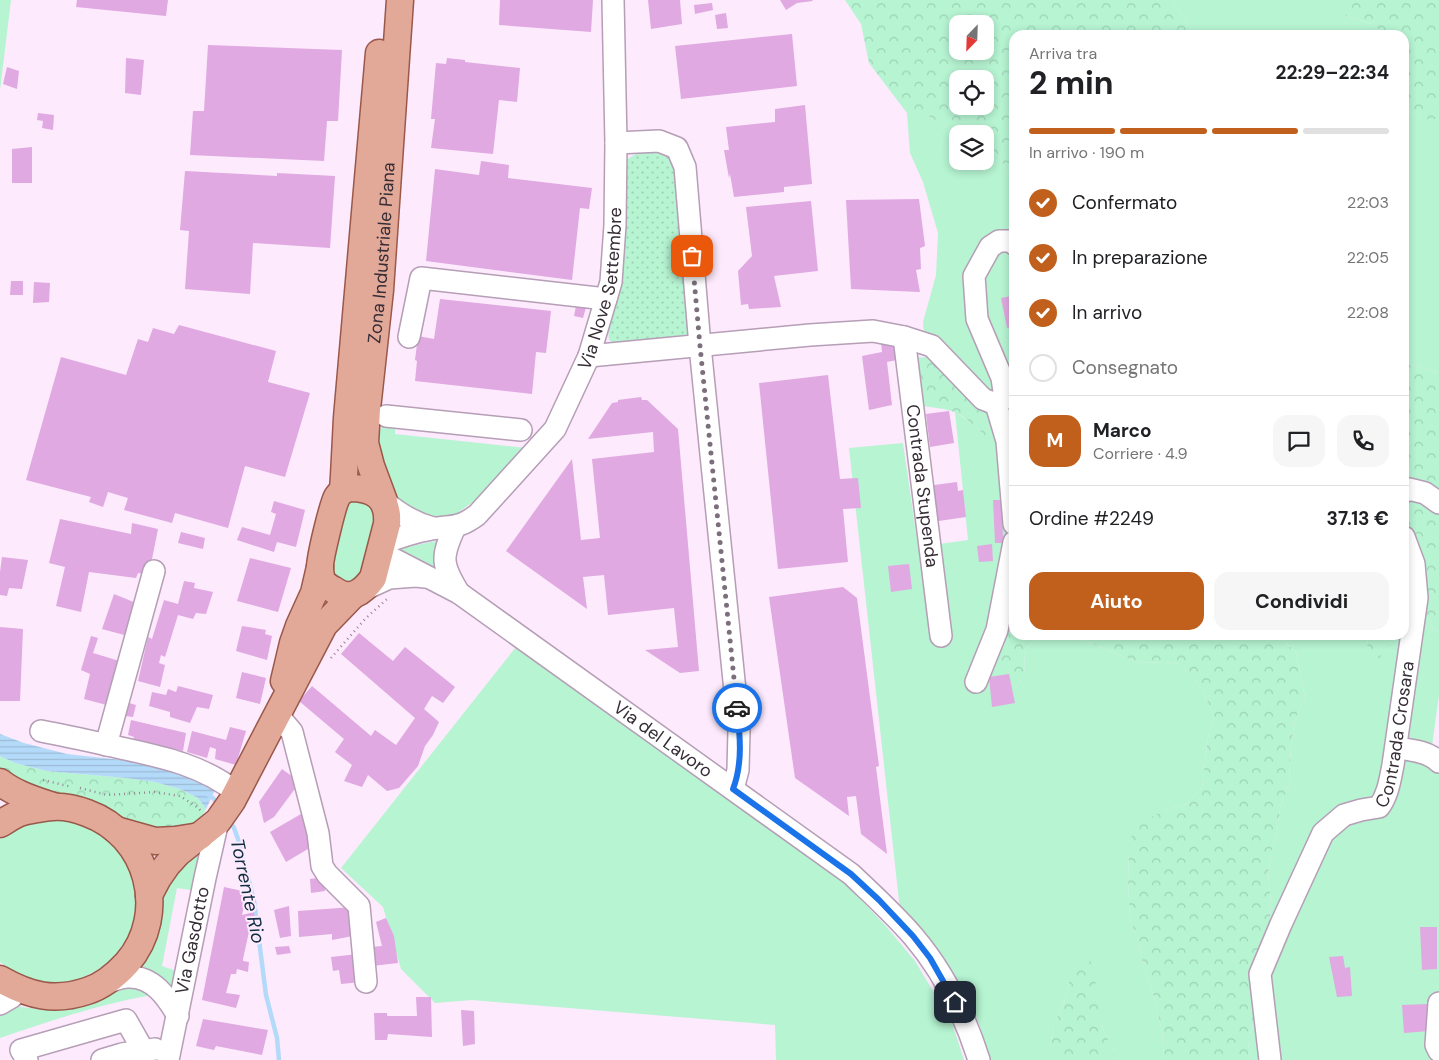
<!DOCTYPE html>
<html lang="it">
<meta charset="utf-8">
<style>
:root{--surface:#fff;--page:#f6f6f6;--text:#202124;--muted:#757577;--line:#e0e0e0;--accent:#c0601c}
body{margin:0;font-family:"DM Sans",sans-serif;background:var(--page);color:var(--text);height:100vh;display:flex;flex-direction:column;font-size:19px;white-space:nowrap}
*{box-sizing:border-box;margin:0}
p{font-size:16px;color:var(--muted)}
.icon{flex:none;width:28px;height:28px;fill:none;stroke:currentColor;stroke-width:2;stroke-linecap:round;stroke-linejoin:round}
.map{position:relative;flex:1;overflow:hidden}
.sheet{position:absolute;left:1009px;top:30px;width:400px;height:610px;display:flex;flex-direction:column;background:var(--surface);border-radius:15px;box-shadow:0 2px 8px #0003}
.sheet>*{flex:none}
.needle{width:32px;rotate:203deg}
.buttons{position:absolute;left:949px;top:15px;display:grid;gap:10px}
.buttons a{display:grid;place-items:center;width:45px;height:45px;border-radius:10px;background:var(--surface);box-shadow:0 2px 8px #0003;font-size:25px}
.pin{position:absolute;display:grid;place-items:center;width:42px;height:42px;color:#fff;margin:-21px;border-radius:10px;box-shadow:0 2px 8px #0006}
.courier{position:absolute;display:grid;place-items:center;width:50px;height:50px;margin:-25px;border:4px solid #1a73e8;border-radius:50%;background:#fff;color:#222;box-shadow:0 1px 6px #0007}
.head em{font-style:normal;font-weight:700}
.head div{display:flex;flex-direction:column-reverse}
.head{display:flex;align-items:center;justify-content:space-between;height:85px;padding:0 20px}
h1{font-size:32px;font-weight:700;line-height:38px}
.bar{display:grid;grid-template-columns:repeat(4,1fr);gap:8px 5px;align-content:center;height:60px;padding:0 20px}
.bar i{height:6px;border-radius:4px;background:var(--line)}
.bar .on{background:var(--accent)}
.bar p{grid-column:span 4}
.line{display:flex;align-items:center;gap:12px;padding:0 20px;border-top:1px solid var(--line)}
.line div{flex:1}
.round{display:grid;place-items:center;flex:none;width:52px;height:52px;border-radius:15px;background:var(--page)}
ol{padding:0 20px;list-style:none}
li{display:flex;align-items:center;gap:15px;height:55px}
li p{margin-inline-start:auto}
li .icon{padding:5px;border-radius:50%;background:var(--accent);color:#fff;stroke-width:4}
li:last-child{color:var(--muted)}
li i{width:28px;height:28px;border:2px solid var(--line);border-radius:50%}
.button{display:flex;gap:10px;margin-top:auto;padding:10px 20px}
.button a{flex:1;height:58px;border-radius:15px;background:var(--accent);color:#fff;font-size:20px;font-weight:700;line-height:58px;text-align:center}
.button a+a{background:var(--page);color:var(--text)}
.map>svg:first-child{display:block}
</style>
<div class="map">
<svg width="1439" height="1060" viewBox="0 0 1439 1060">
<defs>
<pattern id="forest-crowns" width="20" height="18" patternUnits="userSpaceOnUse" patternTransform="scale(1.25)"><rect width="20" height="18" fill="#b6f4d2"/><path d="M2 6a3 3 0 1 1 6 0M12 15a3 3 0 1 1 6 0" fill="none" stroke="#9dd2b5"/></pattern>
<pattern id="park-dots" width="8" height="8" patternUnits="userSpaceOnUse" patternTransform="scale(1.25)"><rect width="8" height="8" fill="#b6f4d2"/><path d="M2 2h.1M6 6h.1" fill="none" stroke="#9dd2b5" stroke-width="1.8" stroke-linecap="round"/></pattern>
<pattern id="water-rules" width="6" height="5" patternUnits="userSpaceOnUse" patternTransform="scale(1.25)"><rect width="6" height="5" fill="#b4daf9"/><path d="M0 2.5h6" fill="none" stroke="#9bbbd6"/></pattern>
</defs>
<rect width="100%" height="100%" fill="#fdeafd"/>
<g fill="#b6f4d2">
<path d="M 0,0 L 11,0 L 0,90 Z"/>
<path d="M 1172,0 L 1342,0 L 1339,5 L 1346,16 L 1370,23 L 1386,35 L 1189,35 L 1189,25 Z"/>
<path d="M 1404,109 L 1425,119 L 1439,119 L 1439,373 L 1437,372 L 1404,363 Z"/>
<path d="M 907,113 L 923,113 L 959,134 L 958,134 L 958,161 L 985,161 L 985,148 L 996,153 L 1011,176 L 1014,188 L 1014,411 L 1007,408 L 950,355 L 926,358 L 923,322 L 936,275 L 938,233 L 923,182 L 910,153 Z"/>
<path d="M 955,412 L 974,425 L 981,432 L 1005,446 L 1009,469 L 1009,616 L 1015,688 L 1024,677 L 1025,649 L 1040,636 L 1065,635 L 1082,640 L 1139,663 L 1165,662 L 1180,664 L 1202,689 L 1214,716 L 1208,737 L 1202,787 L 1187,804 L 1165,810 L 1129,852 L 1128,881 L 1130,920 L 1140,943 L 1143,966 L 1154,997 L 1162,1032 L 1164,1060 L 1118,1060 L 1103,1029 L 1097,999 L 1069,982 L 1064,1003 L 1054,1024 L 1050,1046 L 1050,1060 L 990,1060 C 987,1049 984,1038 980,1027 C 966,987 933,936 900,910 L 849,448 L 903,443 L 918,547 L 968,540 Z"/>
<path d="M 396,422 L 395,434 L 527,448 L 487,492 L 456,514 L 436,519 L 403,506 L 387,479 L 376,435 L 382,427 Z"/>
<path d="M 349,500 L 366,500 L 376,511 L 362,573 L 358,577 L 352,581 L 341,580 L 334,575 L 329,562 Z"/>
<path d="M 446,539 L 440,571 L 394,551 L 402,548 Z"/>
<path d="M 1413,592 L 1424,607 L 1433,629 L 1439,631 L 1439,695 L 1432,746 L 1439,772 L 1439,1060 L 1251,1060 L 1248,1043 L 1256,1012 L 1268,958 L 1271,904 L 1268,873 L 1271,855 L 1277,832 L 1280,808 L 1289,784 L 1291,745 L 1295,720 L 1305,697 L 1296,653 L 1278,635 L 1368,635 L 1367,645 L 1391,645 L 1394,635 L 1404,635 L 1404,596 Z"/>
<path d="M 516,647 L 841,879 L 884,924 L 915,961 L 952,1023 L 964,1060 L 776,1060 L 775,1025 L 472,1000 L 435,1003 L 401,969 L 383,907 L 341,868 Z"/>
<path d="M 48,819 C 56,820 66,820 74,822 C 79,823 84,826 88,828 C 129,848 146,893 129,935 C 127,939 123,944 121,948 C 102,974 69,988 37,981 C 23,979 11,971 0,962 L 0,839 L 22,826 Z"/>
<path d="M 206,847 L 200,871 L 191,890 L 177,888 L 162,966 L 177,971 L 173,996 L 134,970 L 161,890 L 171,872 Z"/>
<path d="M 121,987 L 140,988 L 152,995 C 100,1004 50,1021 0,1038 L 0,1013 L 15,1006 L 43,1010 L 68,1009 L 81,1006 Z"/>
</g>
<g fill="url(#forest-crowns)" fill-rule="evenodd">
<path d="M 845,0 L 1172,0 L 1189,25 L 1189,35 L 1014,35 L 1014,188 L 1011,176 L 996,153 L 985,148 L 985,134 L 959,134 L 923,113 L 907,113 L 869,63 L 861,24 ZM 958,24 L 985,24 L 985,51 L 958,51 ZM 958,79 L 985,79 L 985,106 L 958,106 Z"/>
<path d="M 1342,0 L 1439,0 L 1439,119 L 1425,119 L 1404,109 L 1404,35 L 1386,35 L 1370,23 L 1346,16 L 1338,5 Z"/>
<path d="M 950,355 L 969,364 L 980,372 L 988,390 L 1007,408 L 1014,411 L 1014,554 L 1005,446 C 985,441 975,422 956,413 C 947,408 921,406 909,404 L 902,359 Z"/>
<path d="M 1404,363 L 1437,372 L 1439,373 L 1439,631 L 1433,629 L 1424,607 L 1413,592 L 1404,596 Z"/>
<path d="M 1014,594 L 1014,635 L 1047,635 L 1040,636 L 1025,649 L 1024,677 L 1015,688 L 999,670 L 993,650 Z"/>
<path d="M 1065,635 L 1278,635 L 1296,653 L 1305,697 L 1295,720 L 1291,745 L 1289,784 L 1280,808 L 1277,832 L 1271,855 L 1268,873 L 1271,904 L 1268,958 L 1256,1012 L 1248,1043 L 1251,1060 L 1164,1060 L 1162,1032 L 1154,997 L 1143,966 L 1140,943 L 1130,920 L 1128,881 L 1129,852 L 1131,837 L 1144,821 L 1165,810 L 1187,804 L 1202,787 L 1208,737 L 1214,716 L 1202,689 L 1180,664 L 1165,662 L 1139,663 L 1082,640 Z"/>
<path d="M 1368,635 L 1394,635 L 1391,645 L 1379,659 L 1367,645 Z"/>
<path d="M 0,756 L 15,763 L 47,771 L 126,778 L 155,782 L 180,789 L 198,798 L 206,809 L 199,823 L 174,835 L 124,821 L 101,804 L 85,799 L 35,792 L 0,773 Z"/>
<path d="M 1087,953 L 1093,967 L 1103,1029 L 1118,1060 L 1050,1060 L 1050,1046 L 1054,1024 L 1064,1003 L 1069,982 L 1079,957 Z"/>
</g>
<path fill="url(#park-dots)" d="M 661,151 L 673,157 L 677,168 L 688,335 L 681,340 L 621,347 L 609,340 L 608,329 L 617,292 L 626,160 L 639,152 Z"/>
<path fill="url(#water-rules)" d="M 0,734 L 24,743 L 67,754 L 131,761 L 166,768 L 193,777 L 215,790 L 206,809 L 198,798 L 180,789 L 155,782 L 126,778 L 47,771 L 15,763 L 0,756 Z"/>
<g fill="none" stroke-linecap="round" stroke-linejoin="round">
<g stroke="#b4daf9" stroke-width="4.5">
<path d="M 207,794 L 214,799 L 219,806"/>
<path d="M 229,820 L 234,828 L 238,839 L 254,901 L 266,995 L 277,1038 L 279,1060"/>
</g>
</g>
<g fill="#e0a9e1">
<path d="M 77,0 L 168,0 L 166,16 L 76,7 Z"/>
<path d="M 500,0 L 593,0 L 591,32 L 499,25 Z"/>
<path d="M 648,0 L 680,0 L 682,24 L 651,29 Z"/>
<path d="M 780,0 L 812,0 L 813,1 L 797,3 L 786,10 Z"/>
<path d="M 712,3 L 713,10 L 695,14 L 694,5 Z"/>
<path d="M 726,13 L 728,28 L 717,29 L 715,15 Z"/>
<path d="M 792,34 L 797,86 L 681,99 L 675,46 Z"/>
<path d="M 208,45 L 342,50 L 338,121 L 327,121 L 324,161 L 190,155 L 193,111 L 204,111 Z"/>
<path d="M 126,58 L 144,60 L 141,95 L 125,93 Z"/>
<path d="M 447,58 L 465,60 L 465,62 L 520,68 L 517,102 L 499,100 L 493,154 L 431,148 L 435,119 L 431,119 L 436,63 L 446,64 Z"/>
<path d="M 7,67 L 19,71 L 17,89 L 3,84 Z"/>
<path d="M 805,105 L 812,184 L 784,187 L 784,192 L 734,197 L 730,174 L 729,178 L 724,150 L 729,150 L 726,127 L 775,122 L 775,109 Z"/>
<path d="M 38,113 L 54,115 L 53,130 L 42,128 L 43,121 L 37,120 Z"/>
<path d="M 32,147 L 32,183 L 12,183 L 12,149 Z"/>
<path d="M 481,161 L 509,165 L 508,178 L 592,188 L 589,209 L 580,208 L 572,280 L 426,261 L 435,169 L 479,175 Z"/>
<path d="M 185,171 L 277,176 L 277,173 L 335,176 L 330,248 L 253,243 L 250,294 L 185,289 L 189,231 L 180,230 Z"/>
<path d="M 919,199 L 925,246 L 920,248 L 921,269 L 916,270 L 920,292 L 851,289 L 846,200 Z"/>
<path d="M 811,201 L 818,271 L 774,276 L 781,307 L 749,309 L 748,304 L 741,305 L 738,271 L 752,256 L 746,207 Z"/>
<path d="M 11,281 L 23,281 L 23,295 L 10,295 Z"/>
<path d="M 34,282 L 50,283 L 49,302 L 33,303 Z"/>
<path d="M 1011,296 L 1014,307 L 1014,327 L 1007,328 L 1001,298 Z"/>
<path d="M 440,299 L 551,311 L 546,353 L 536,352 L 532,394 L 415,381 L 417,361 L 415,360 L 418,336 L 434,339 Z"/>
<path d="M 577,301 L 587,304 L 583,318 L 574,316 Z"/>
<path d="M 179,325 L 276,351 L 268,382 L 310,393 L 285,477 L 245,466 L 228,528 L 175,513 L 172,523 L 124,510 L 128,498 L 108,492 L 103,507 L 89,502 L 91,497 L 26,480 L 61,357 L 126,375 L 138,339 L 148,342 L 153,328 L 174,334 Z"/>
<path d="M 894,341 L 897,360 L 887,362 L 892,405 L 869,410 L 862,356 L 882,352 L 881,342 Z"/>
<path d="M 828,375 L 840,479 L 858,478 L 861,508 L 843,509 L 848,562 L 778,569 L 759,383 Z"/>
<path d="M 641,397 L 642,400 L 647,400 L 678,429 L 699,671 L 680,673 L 645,650 L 678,647 L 674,608 L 608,615 L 604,575 L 583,577 L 587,609 L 506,551 L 572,459 L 581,540 L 600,538 L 592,459 L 654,452 L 653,432 L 588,439 L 612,403 L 618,402 L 618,400 Z"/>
<path d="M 949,411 L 954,443 L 930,447 L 926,414 Z"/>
<path d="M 957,482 L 958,491 L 963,490 L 966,517 L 932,522 L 927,486 Z"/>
<path d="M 993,500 L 1002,500 L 1003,543 L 995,543 Z"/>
<path d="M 274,501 L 305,510 L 296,547 L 277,542 L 274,552 L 237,540 L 242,527 L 270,535 L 276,514 L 271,512 Z"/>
<path d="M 60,519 L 131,534 L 132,523 L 158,529 L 150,569 L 144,574 L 138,573 L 136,578 L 89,572 L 81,612 L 56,606 L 65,567 L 49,563 Z"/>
<path d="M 181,532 L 205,538 L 203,549 L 178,543 Z"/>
<path d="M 992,544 L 993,561 L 979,562 L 977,546 Z"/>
<path d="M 2,557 L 28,560 L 22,589 L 9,588 L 7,596 L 0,595 L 0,572 Z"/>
<path d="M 250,558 L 291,568 L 278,612 L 237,601 Z"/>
<path d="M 909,564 L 912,589 L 891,592 L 888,566 Z"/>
<path d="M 184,581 L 195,583 L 194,588 L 213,592 L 206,614 L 196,613 L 193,619 L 178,615 L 165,657 L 161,655 L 159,663 L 165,665 L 160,687 L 138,681 L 148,637 L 152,639 L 164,600 L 178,604 Z"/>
<path d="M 843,587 L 857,598 L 879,766 L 876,767 L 887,854 L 861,834 L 856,796 L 847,797 L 849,816 L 795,778 L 769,597 Z"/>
<path d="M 114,594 L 136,603 L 128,636 L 102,629 Z"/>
<path d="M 242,626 L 266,630 L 265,634 L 272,636 L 267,660 L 236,651 Z"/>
<path d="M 0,627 L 23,629 L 20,701 L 0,701 Z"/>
<path d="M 359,633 L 393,661 L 405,647 L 455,687 L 443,703 L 432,696 L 424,709 L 439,722 L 433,735 L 425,746 L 418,766 L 399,788 L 387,791 L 368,775 L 362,787 L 344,781 L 352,765 L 335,752 L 344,739 L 299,701 L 312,686 L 371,736 L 375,730 L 396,745 L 415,718 L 341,654 Z"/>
<path d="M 91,636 L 98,638 L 93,653 L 126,663 L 114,707 L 84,699 L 90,674 L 81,670 Z"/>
<path d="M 242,672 L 266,678 L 260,704 L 236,698 Z"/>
<path d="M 1009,674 L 1015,703 L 992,707 L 989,677 Z"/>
<path d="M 178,686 L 213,695 L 209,709 L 197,707 L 190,723 L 170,717 L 170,712 L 149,706 L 152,692 L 166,695 L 168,689 L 176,692 Z"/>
<path d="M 129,703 L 136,705 L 133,717 L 125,716 Z"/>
<path d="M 131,720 L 186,733 L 183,751 L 163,747 L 162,752 L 132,744 L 134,737 L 128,735 Z"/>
<path d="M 230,727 L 246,731 L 236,765 L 215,759 L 216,749 L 210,747 L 207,758 L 187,752 L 192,731 L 226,740 Z"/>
<path d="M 282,769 L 300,782 L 274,817 L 264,823 L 259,802 Z"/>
<path d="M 301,814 L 313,833 L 313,846 L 286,862 L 270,832 Z"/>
<path d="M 324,877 L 325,891 L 311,893 L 310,879 Z"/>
<path d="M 224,887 L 247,892 L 242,915 L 254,912 L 256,927 L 250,927 L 243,959 L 243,961 L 249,962 L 248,972 L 237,969 L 236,974 L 231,974 L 226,993 L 240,995 L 236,1008 L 202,1000 Z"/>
<path d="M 289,906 L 291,936 L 280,938 L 274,910 Z"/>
<path d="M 353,907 L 358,935 L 332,940 L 332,934 L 299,937 L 298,911 Z"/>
<path d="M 386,918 L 394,936 L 398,963 L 372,966 L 371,947 L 382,946 L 376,922 Z"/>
<path d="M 1420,927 L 1437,927 L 1437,969 L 1422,970 Z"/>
<path d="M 289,946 L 291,953 L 277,955 L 275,947 Z"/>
<path d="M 358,954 L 361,982 L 341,984 L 339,970 L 333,971 L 331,957 Z"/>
<path d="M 1343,956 L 1345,968 L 1350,967 L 1352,996 L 1337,997 L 1329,957 Z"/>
<path d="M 416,997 L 431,997 L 432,1037 L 388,1034 L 387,1040 L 375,1040 L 374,1013 L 387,1013 L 387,1016 L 417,1016 Z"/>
<path d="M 1427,1004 L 1429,1031 L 1404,1033 L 1402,1005 Z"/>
<path d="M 461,1010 L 474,1011 L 475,1044 L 463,1046 Z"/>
<path d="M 203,1019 L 268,1030 L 262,1055 L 216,1046 L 214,1050 L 196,1046 Z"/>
</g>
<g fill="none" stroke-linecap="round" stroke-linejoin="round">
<defs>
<g id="minor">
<path d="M 616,143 L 659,141 L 677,148 L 685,167 L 700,346 L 739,730 L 738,770 L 733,789"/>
<path d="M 409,337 L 421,278 L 606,299"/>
<path id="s1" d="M 904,337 L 941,636"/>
<path d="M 589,356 L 810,335 L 873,331 L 904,337 L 932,346 L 983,399 L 996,404 L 1005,398 L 1002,378 L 977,319 L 974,276 L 990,247 L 999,241 L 1012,241 L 1014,244"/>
<path d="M 996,404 L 1007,441 L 1014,524"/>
<path d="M 386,416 L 521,430"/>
<path d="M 1404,492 L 1409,489 L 1425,493 L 1439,503"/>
<path d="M 384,501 C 399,514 414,523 433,528"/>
<path d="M 455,527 C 441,557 441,564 459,593"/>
<path id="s2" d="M 382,544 C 399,537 415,532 432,529 C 453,525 458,529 477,515 L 555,429 L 589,356 L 611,282 L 615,225 L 616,143 L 613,0"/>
<path id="s3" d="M 380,552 L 459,593 L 851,874 C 872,894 894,914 913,936 C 943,971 965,1016 979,1060"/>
<path d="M 361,591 L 389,578 L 416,576 L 425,577"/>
<path d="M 976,682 L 997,630 L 1014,542"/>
<path d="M 277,714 L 292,732 L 318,833 L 322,866 L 327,874 L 359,906 L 366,982"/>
<path d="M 41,731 C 68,736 94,742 121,748 C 162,757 202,765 236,792"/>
<path d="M 106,745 L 154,571"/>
<path d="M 1396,748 C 1410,750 1428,751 1439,762"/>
<path d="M 105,983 C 112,981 121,977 128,977 C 153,976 167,997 178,1016"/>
<path d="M 1439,1003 L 1436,1045 L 1439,1051"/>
<path d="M 0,1004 L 12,997"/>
<path d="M 27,1060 L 21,1050 L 126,1020 L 143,1050 L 141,1060"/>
<path d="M 102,1060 L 122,1054 L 155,1049"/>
<path id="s4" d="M 168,1060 L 205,878 L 218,821"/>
<path id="s5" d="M 1270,1060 L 1260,974 L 1281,924 L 1323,833 L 1344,815 L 1361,810 L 1379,807 C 1388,795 1390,780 1393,765 L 1417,598 L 1414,564 L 1404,537"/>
</g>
<g id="major">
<path d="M 350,488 C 374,488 389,498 387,524 L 373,578 C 363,592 350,602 334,590 C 330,588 324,584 322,580 C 321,578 320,571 320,569 C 319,560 333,504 337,497 C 341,491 344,490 350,488 Z"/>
<path d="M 343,490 L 344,476 L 347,418 L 379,53"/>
<path id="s6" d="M 384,501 L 371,466 L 365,443 L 367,409 L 380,290 L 400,0"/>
<path d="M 284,681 L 293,643 L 299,626 L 314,593 L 320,567"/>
<path d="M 0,782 C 15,794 35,800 53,806"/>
<path d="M 0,824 C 7,820 15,814 23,812 C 28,810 34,810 38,809 C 43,808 48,807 53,807 C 65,806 76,809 87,813 C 148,835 170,913 127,963 C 116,975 103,986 87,991 C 54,1002 30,996 0,979"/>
<path d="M 116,830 L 155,841 L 175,840 L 200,836"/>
<path d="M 149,895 L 158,878 L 167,865 L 178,853 L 218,821 L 232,801 L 324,625 L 352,596"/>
</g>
</defs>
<use href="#minor" stroke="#b59eb6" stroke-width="24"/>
<use href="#major" stroke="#9a584a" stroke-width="29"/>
<g stroke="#948794" stroke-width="2.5" stroke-dasharray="1 4" stroke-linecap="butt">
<path d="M 331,658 L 365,619 L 387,599"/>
<path d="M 43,780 L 72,787"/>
<path d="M 80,788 L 107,795 L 155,792 L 180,796 L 197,807 L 201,811"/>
</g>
<use href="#minor" stroke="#fff" stroke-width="21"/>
<use href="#major" stroke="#e3a998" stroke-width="26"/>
</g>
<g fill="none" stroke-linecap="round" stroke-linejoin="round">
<path stroke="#7c6f7c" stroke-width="5" stroke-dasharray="0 9" d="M 692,256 L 700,346 L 737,708"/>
<path stroke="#1a73e8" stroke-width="6" d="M 737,708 C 740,735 743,763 733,789 L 851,874 L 879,900 L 913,936 L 930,958 L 955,1002"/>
</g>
<g text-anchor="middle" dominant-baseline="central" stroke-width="4" stroke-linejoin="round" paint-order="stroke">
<g font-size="18" fill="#362d36" stroke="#fdeafd">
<text stroke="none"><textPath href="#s6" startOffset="252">Zona Industriale Piana</textPath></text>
<text stroke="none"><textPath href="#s2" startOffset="366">Via Nove Settembre</textPath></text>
<text stroke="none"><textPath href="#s1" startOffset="150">Contrada Stupenda</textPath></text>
<text stroke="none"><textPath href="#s5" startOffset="380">Contrada Crosara</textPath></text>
<text stroke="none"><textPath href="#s3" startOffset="340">Via del Lavoro</textPath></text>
<text stroke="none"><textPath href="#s4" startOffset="122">Via Gasdotto</textPath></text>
</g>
<g font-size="19" font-style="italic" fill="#102d41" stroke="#fdeafd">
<text transform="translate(248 891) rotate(78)">Torrente Rio</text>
</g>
</g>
</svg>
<div class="buttons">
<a><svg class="needle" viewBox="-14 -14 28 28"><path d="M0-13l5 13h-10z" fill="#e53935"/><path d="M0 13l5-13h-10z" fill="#757577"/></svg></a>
<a><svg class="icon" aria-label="locate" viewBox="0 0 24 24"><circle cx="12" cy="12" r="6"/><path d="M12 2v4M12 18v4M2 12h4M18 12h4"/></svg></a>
<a><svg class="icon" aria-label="layers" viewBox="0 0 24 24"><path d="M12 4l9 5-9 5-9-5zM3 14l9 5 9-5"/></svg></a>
</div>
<div class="pin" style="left:692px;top:256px;background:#ea580c"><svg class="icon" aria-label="bag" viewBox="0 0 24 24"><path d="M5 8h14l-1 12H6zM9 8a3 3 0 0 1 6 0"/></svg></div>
<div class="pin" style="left:955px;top:1002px;background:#1f2937"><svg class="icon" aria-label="home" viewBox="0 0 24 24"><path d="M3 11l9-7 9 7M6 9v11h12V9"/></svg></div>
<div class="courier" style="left:737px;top:708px"><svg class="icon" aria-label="car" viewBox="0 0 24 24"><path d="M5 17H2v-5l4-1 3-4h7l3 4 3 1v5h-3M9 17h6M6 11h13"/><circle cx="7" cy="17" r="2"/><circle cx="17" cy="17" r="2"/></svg></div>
<section class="sheet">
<div class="head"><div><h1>2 min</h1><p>Arriva tra</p></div><em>22:29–22:34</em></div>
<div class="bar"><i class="on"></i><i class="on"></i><i class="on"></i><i></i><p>In arrivo · 190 m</p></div>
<ol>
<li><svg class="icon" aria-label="check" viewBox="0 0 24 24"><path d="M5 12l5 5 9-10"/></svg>Confermato<p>22:03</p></li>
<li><svg class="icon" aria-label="check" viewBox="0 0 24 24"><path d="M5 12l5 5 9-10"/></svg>In preparazione<p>22:05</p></li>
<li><svg class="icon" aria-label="check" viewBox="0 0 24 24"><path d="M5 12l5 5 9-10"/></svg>In arrivo<p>22:08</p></li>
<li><i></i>Consegnato</li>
</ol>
<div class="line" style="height:90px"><b class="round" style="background:var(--accent);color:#fff">M</b><div><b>Marco</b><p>Corriere · 4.9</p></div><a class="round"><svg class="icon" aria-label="chat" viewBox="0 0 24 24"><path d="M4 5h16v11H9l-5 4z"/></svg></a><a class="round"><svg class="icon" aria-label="phone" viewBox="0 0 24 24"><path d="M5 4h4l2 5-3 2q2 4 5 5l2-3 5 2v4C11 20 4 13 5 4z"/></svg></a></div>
<div class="line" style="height:65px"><div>Ordine #2249</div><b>37.13 €</b></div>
<div class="button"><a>Aiuto</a><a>Condividi</a></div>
</section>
</div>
